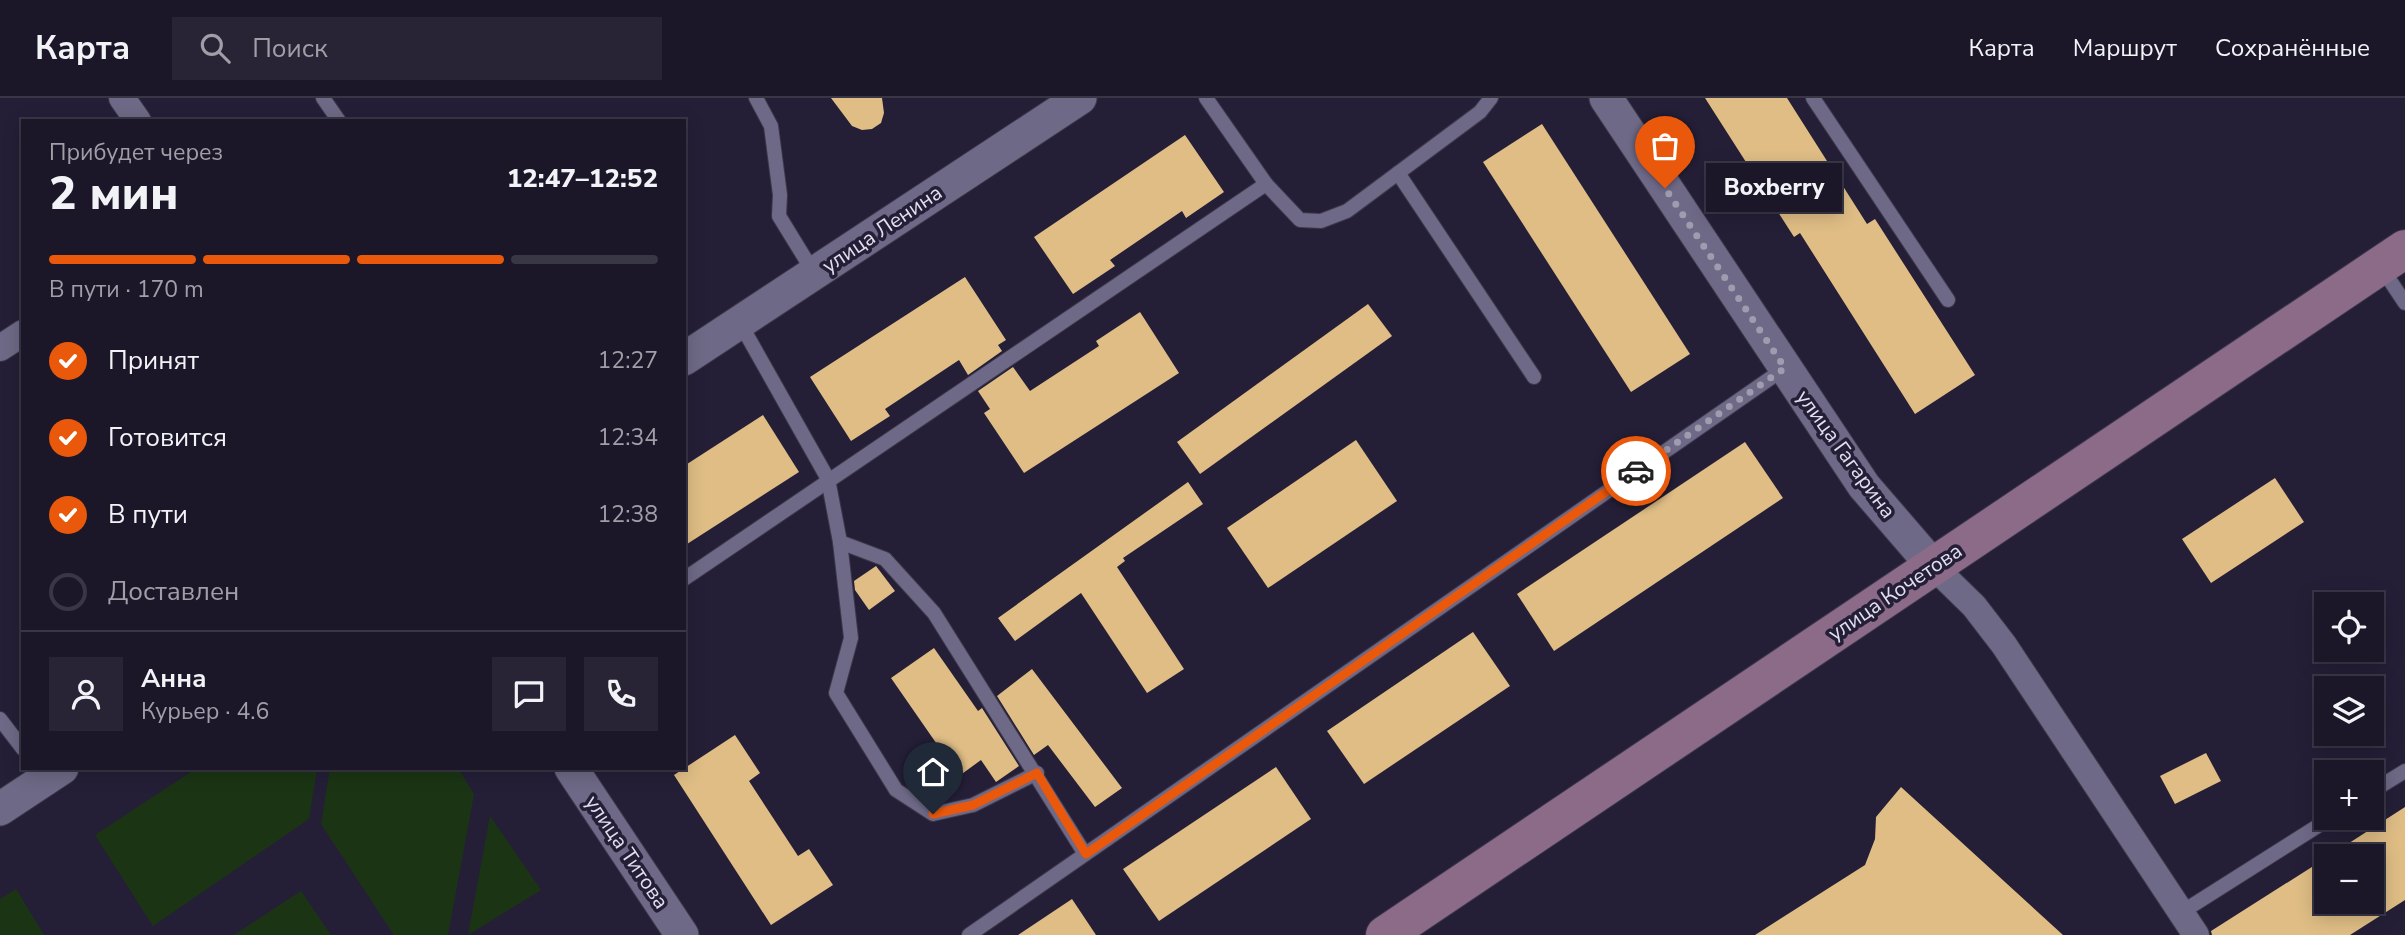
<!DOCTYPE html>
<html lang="ru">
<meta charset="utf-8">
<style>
:root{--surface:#1b1729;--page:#282435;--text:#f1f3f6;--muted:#a09fa8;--line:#393646;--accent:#ea580c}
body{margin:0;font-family:"Nunito Sans",sans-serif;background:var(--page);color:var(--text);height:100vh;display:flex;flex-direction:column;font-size:26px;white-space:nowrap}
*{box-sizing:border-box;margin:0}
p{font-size:23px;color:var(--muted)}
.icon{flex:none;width:38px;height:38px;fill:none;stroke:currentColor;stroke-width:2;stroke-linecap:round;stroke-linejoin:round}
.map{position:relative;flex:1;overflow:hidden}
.drawer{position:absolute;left:21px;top:21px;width:665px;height:651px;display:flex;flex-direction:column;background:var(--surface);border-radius:0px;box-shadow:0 4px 18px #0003,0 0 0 2px var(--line)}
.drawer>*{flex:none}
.buttons{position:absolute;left:2314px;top:494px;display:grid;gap:14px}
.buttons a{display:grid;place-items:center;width:70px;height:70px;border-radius:0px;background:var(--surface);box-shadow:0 4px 18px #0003,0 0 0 2px var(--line);font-size:35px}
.pin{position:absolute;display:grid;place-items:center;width:60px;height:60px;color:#fff;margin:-72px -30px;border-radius:50% 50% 50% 0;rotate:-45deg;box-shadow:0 0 7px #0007}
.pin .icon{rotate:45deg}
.courier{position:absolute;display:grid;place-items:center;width:70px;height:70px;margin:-35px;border:5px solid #ea580c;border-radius:50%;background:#fff;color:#222;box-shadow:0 2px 9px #0007}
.bubble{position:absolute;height:49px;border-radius:0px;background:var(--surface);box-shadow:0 4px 18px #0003,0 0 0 2px var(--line);font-size:23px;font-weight:800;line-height:49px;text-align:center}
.headline em{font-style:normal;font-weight:800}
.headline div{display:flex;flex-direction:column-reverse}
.headline{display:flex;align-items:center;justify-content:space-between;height:119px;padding:0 28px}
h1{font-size:46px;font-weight:800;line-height:52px}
.bar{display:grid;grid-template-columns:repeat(4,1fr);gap:10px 7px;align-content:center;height:84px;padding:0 28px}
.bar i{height:9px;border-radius:5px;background:var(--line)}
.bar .selected{background:var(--accent)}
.bar p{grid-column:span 4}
.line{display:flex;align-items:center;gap:18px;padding:0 28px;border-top:2px solid var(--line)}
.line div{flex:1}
.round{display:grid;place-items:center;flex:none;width:74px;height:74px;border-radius:0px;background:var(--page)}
ol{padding:0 28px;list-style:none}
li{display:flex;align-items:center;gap:21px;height:77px}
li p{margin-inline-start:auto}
li .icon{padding:7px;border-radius:50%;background:var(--accent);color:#fff;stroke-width:4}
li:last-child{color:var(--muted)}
li i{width:38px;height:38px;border:4px solid var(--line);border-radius:50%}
header{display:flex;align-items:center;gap:42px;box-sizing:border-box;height:98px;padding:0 35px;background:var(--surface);border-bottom:2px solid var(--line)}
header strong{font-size:33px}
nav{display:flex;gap:38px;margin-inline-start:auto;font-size:24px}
.search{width:490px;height:63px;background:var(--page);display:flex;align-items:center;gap:18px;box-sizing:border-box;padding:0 24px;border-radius:0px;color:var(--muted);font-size:26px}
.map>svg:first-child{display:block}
</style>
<header>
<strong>Карта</strong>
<div class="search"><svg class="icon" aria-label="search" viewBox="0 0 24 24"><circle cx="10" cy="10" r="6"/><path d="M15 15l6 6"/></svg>Поиск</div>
<nav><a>Карта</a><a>Маршрут</a><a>Сохранённые</a></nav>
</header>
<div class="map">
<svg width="2405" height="837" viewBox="0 0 2405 837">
<rect width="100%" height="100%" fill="#241f37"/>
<g fill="#1b3514">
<path d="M 197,670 L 317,670 L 309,721 L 153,828 L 95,737 Z"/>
<path d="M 330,670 L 458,670 L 474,696 L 448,837 L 394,837 L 321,726 Z"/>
<path d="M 490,718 L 541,792 L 468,837 Z"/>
<path d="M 16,791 L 44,837 L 0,837 L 0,801 Z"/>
<path d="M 301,793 L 331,837 L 234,837 Z"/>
</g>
<g fill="#dfbd85">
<path d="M 831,0 L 882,0 L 884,15 L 881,25 L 872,31 L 862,32 L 852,28 Z"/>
<path d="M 1705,0 L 1787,0 L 1867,126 L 1875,121 L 1975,277 L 1915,316 L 1800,135 L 1794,139 Z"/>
<path d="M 1542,26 L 1690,256 L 1631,294 L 1483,64 Z"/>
<path d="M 1185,37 L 1224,94 L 1186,120 L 1182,113 L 1110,162 L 1115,168 L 1073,196 L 1034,139 Z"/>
<path d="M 965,179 L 1006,242 L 998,247 L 1002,253 L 968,277 L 959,262 L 885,311 L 890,318 L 851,343 L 810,279 Z"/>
<path d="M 1368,206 L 1392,238 L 1200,376 L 1177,344 Z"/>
<path d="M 1140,214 L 1179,275 L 1024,375 L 984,315 L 990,311 L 978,293 L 1013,269 L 1030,293 L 1099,248 L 1096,243 Z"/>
<path d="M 763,317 L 799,374 L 684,448 L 684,368 Z"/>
<path d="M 1356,342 L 1397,403 L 1268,490 L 1227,430 Z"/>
<path d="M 1745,344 L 1783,400 L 1554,553 L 1517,496 Z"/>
<path d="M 2275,380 L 2304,424 L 2211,485 L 2182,441 Z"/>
<path d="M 1188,384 L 1203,406 L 1123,460 L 1125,463 L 1117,469 L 1184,571 L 1147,595 L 1081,495 L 1015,543 L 998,520 Z"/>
<path d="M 876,468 L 895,493 L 869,512 L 855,492 L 854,483 Z"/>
<path d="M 1473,534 L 1510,588 L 1364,686 L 1327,633 Z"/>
<path d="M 934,550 L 978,613 L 982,610 L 1019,668 L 996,684 L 981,662 L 959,678 L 891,580 Z"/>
<path d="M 1032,571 L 1122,690 L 1095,709 L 1048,647 L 1034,657 L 997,598 Z"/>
<path d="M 735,637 L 760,675 L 749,683 L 798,758 L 809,751 L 833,787 L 771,827 L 674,677 Z"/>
<path d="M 2206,655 L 2221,683 L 2175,706 L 2160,678 Z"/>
<path d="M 1276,669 L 1311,721 L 1159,823 L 1123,771 Z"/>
<path d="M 1901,689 L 2063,837 L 1755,837 L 1865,767 L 1875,741 L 1876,719 Z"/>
<path d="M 2405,709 L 2405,802 L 2350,837 L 2212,837 L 2211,833 L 2326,760 L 2326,803 L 2371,803 L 2371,758 L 2329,758 Z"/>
<path d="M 1072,801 L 1096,837 L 1018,837 Z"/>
</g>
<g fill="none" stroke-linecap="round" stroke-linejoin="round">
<defs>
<g id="service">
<path d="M 323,0 L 339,23"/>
<path d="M 756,0 L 771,28 L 780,97 L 779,118 L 814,175"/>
<path d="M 1813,0 L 1948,202"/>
<path d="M 1398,75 L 1534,279"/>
<path d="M 1266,86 L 1300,122 L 1321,123 L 1347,113 L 1480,14 L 1491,0"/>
<path d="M 2381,169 L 2405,205"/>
<path d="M 740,225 L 828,381 L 840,444 L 885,461 L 934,515 L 1085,756"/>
<path d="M 840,444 L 851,540 L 836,595 L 896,692 L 933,716 L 973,707 L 1037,675"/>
<path d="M 684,481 L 1266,86 L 1206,0"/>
<path d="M 0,621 L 23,651"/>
<path d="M 2371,694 L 2405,673"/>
<path d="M 2182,814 L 2332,719"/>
<path d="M 969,837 L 1785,270"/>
</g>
<g id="minor">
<path d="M 122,0 L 138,23"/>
<path d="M 0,250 L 23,235"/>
<path d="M 1933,468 L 1974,508 L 2004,547 L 2196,837"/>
</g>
<g id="tertiary">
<path d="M 1606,0 L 1864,388 L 1933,468"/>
<path d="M 684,261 L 1080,0"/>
<path d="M 571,670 L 682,837"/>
<path d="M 0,711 L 62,670"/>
</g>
<path id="secondary" d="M 1385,837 L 2405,151"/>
</defs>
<use href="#service" stroke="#3d384c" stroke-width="16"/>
<use href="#minor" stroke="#3d384c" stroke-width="28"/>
<use href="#tertiary" stroke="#3d384c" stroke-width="35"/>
<use href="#secondary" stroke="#3d384c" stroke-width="40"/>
<use href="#service" stroke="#6e6986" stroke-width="14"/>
<use href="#minor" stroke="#6e6986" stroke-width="26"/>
<use href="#tertiary" stroke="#6e6986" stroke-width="33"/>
<use href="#secondary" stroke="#8c6b89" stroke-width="38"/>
</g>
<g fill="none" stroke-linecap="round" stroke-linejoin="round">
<path stroke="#a09caf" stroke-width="7" stroke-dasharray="0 12.6" d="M 1636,373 L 1785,270 L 1665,90"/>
<path stroke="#ea580c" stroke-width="9" d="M 933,716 L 973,707 L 1037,675 L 1086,756 L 1636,373"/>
</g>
<g text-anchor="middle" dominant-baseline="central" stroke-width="7" stroke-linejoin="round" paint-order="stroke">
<g font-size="21" fill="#e2e0f0" stroke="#241f37">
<text transform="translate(882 131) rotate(-34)">улица Ленина</text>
<text transform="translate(1846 356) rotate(54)">улица Гагарина</text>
<text transform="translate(1895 494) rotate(-34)">улица Кочетова</text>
<text transform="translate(627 754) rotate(56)">улица Титова</text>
</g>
</g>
</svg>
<div class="buttons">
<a><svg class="icon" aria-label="locate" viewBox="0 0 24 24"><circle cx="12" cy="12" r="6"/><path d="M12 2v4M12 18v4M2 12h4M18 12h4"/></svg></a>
<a><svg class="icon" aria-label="layers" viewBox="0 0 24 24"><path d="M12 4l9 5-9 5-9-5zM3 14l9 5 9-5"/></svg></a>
<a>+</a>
<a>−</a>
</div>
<div class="pin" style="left:1665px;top:90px;background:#ea580c"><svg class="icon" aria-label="bag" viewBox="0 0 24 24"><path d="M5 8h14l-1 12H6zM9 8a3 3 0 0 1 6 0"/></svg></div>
<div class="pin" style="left:933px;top:716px;background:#1f2937"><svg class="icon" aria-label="home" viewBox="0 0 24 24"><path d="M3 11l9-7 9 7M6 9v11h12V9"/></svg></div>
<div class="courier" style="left:1636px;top:373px"><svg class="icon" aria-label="car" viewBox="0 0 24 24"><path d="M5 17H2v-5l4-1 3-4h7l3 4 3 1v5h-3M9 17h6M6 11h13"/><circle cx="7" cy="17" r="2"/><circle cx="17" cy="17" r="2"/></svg></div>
<div class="bubble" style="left:1706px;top:65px;width:136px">Boxberry</div>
<section class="drawer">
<div class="headline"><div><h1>2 мин</h1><p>Прибудет через</p></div><em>12:47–12:52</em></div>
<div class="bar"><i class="selected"></i><i class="selected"></i><i class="selected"></i><i></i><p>В пути · 170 m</p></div>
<ol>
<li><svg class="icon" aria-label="check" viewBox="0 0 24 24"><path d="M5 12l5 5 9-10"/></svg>Принят<p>12:27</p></li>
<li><svg class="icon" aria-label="check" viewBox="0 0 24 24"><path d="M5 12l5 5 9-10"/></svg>Готовится<p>12:34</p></li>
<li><svg class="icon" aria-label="check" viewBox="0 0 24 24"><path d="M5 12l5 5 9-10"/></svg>В пути<p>12:38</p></li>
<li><i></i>Доставлен</li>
</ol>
<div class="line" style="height:126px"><a class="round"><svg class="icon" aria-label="person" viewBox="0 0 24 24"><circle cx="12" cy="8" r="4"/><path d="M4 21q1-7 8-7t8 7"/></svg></a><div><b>Анна</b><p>Курьер · 4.6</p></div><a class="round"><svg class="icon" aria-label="chat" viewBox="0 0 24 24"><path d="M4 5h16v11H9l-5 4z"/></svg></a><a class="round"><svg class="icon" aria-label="phone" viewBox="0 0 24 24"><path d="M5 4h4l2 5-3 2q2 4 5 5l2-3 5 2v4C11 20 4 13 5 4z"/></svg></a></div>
</section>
</div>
